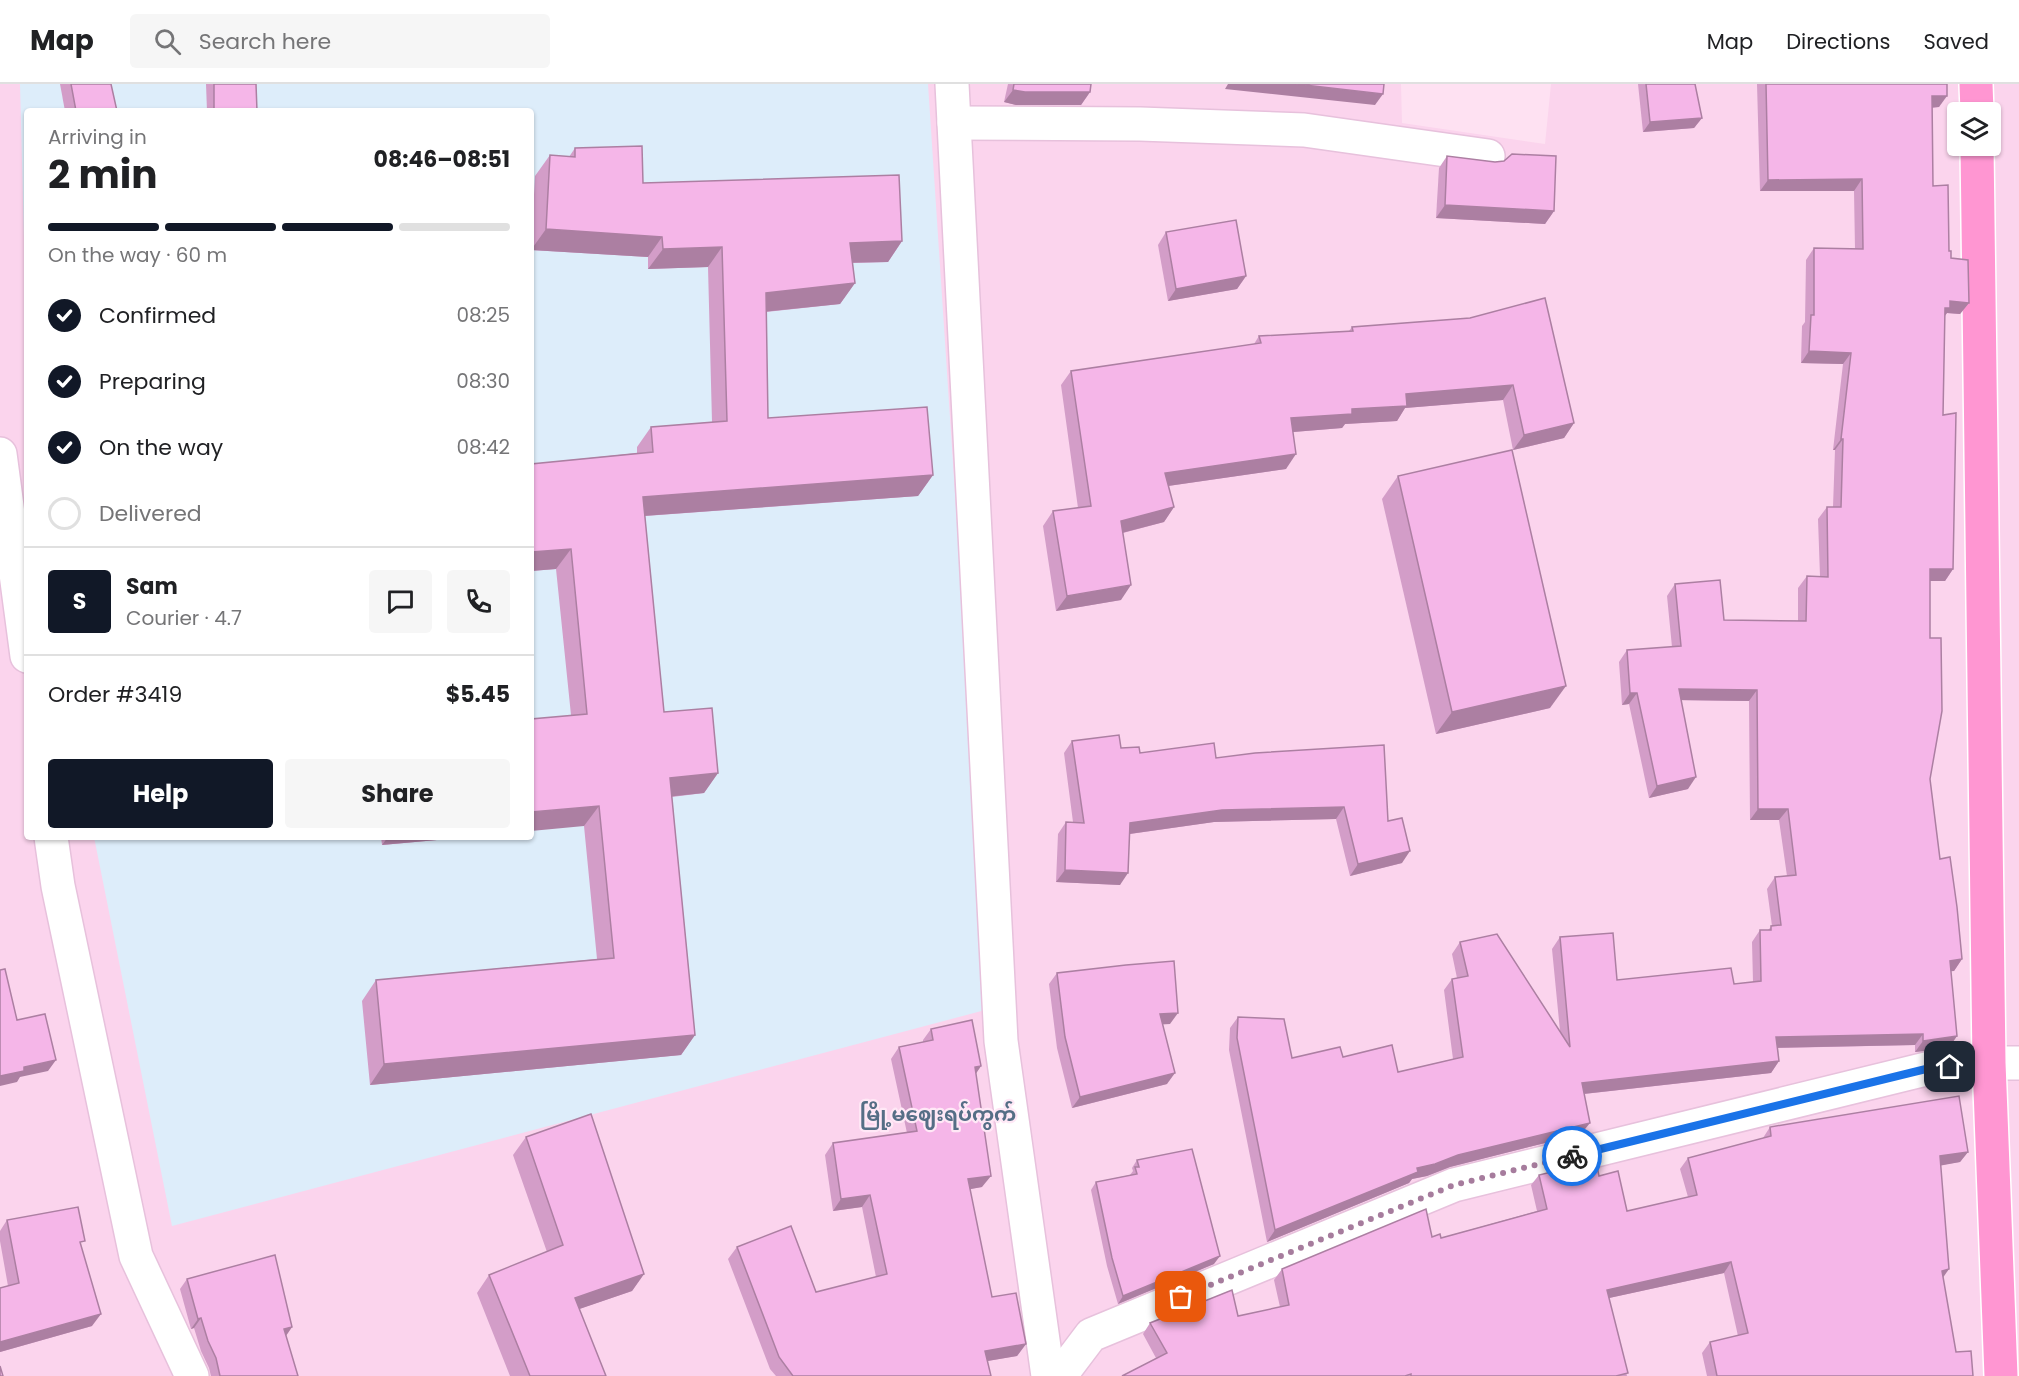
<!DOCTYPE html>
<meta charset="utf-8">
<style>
:root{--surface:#fff;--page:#f6f6f6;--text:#202124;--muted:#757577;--line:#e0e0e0;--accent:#111827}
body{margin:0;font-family:Poppins,"Noto Sans Myanmar",sans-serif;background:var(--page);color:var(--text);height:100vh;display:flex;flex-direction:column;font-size:22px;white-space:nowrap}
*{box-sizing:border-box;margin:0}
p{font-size:20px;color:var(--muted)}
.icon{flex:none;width:33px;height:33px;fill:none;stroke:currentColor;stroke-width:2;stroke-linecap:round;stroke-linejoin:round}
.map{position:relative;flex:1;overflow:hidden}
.drawer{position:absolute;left:24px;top:24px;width:510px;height:732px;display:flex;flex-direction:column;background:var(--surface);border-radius:6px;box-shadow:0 2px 4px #0004}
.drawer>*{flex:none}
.tools{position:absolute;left:1947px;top:18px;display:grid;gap:12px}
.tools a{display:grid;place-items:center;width:54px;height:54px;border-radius:6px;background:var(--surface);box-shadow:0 2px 4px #0004;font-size:30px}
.pin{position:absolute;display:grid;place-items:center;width:51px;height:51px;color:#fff;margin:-26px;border-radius:12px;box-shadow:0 3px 9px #0006}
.courier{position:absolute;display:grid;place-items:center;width:60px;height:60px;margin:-30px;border:4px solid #1a73e8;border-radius:50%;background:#fff;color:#222;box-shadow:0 2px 8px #0007}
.overview em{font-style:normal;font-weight:700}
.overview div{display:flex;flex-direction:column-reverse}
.overview{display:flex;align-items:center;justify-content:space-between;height:102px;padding:0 24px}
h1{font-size:39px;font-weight:700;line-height:45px}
.bar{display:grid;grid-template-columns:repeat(4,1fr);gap:9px 6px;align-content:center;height:72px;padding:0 24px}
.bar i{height:8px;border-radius:4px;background:var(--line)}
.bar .current{background:var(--accent)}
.bar p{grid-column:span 4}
.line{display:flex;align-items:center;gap:15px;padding:0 24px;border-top:2px solid var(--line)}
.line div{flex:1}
.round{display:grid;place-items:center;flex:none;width:63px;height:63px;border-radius:6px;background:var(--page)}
ol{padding:0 24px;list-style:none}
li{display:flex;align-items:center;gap:18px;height:66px}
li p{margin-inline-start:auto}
li .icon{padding:6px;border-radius:50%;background:var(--accent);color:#fff;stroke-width:4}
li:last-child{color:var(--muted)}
li i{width:33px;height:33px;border:3px solid var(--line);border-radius:50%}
.primary-button{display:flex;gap:12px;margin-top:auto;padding:12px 24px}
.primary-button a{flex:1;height:69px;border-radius:6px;background:var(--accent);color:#fff;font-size:24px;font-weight:700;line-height:69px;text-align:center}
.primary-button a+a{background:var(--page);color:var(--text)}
header{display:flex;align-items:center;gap:36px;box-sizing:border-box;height:84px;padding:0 30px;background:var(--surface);border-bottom:2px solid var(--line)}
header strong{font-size:28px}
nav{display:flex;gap:33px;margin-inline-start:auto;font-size:21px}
.search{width:420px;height:54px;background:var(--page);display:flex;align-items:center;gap:15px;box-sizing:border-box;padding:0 21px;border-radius:6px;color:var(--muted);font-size:22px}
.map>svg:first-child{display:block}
</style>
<header>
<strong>Map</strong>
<div class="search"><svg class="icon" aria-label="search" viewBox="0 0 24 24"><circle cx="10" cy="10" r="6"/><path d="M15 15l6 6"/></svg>Search here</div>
<nav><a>Map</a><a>Directions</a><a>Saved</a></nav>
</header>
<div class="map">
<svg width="2019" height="1292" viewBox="0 0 2019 1292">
<rect width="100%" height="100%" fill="#fee1f2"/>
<path fill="#fbd4ed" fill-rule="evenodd" d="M 0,0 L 1401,0 L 1402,39 L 1545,60 L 1551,0 L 2019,0 L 2019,1292 L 0,1292 ZM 27,27 L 531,27 L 531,753 L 27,753 ZM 1958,28 L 1990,28 L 1990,62 L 1958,62 Z"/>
<path fill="#ddedfa" d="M 20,0 L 928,0 L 989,925 L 172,1142 L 94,753 L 531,753 L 531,27 L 27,27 L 27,271 Z"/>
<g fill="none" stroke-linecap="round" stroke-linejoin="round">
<defs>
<g id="minor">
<path d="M 952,0 L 1001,957 L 1048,1292"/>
<path d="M 954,39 L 1140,40 L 1304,46 L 1488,72"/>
<path d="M 0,370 L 27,572"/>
<path d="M 51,753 L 58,802 L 136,1172 L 192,1292"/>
<path d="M 1060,1292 L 1091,1251 L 1454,1101 L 1930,984 L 1989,979 L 2019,979"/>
</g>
<g id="major">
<path d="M 1976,0 L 1977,28"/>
<path d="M 1977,62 L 1989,979 L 2001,1292"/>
</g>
</defs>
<use href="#minor" stroke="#e7c1dc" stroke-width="36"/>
<use href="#major" stroke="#fff" stroke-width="36"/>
<use href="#minor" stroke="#fff" stroke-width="33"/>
<use href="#major" stroke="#ff96d2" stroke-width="33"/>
</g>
<g fill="#d39dc8">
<path d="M 60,0 L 111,0 L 117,27 L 65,27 Z"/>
<path d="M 206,0 L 256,0 L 257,27 L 207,27 Z"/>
<path d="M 1008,0 L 1091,0 L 1090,8 L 1081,21 L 1016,21 L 1004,18 Z"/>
<path d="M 1638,0 L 1695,0 L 1702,34 L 1694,44 L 1643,48 Z"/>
<path d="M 1757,0 L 1947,0 L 1939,23 L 1932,24 L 1933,102 L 1951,174 L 1969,219 L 1960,230 L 1947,229 L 1945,232 L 1943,331 L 1953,485 L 1945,497 L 1930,497 L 1930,695 L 1940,775 L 1962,875 L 1954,887 L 1951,887 L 1949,964 L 1915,968 L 1915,961 L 1778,964 L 1779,977 L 1771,989 L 1584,1010 L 1581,1050 L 1450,1083 L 1427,1092 L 1412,1095 L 1409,1099 L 1267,1158 L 1229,966 L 1230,944 L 1238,933 L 1292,974 L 1343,973 L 1398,988 L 1453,975 L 1444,906 L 1452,895 L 1457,894 L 1452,870 L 1460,858 L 1560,947 L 1552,865 L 1560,853 L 1617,896 L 1734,900 L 1753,898 L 1752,858 L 1760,846 L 1768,846 L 1772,842 L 1767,805 L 1775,793 L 1787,792 L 1779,736 L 1750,736 L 1749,617 L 1681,616 L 1688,705 L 1649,714 L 1629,620 L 1622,621 L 1619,578 L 1627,566 L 1672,563 L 1667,512 L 1675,500 L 1724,536 L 1798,537 L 1798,504 L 1807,492 L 1820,492 L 1818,435 L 1827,423 L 1833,423 L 1835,366 L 1833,366 L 1843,280 L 1801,279 L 1802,242 L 1805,238 L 1806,176 L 1814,164 L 1855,165 L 1854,107 L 1760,107 Z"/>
<path d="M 575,64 L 643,99 L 902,157 L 888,178 L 852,179 L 855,199 L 840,220 L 766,228 L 768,334 L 933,391 L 918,412 L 645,432 L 664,628 L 718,689 L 704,709 L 672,713 L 695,951 L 681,971 L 370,1001 L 362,917 L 376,896 L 597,875 L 584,742 L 571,631 L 556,485 L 531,487 L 531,380 L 637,369 L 637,363 L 651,343 L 712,338 L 708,183 L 648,185 L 648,173 L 531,166 L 535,92 L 550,71 L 569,73 Z"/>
<path d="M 27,70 L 27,88 L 25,73 Z"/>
<path d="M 1447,72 L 1495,78 L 1554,127 L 1545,140 L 1436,134 L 1439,84 Z"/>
<path d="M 1166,148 L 1246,192 L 1237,205 L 1168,217 L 1158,161 Z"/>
<path d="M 1470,234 L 1574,339 L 1564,354 L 1513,366 L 1503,316 L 1405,324 L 1397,337 L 1345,340 L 1342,344 L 1293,348 L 1286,385 L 1168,402 L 1174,423 L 1164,438 L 1123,449 L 1121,516 L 1056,527 L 1043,442 L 1053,427 L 1078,424 L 1061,301 L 1071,287 L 1254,260 L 1259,252 L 1349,247 L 1352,243 Z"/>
<path d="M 1398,392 L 1550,624 L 1436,650 L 1382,415 Z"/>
<path d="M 1072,657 L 1121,664 L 1140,669 L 1216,674 L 1388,737 L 1402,779 L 1350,792 L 1336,735 L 1214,738 L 1130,750 L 1120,801 L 1056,798 L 1058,750 L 1066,738 L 1073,738 L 1064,669 Z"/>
<path d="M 381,753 L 470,753 L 382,761 Z"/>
<path d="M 1057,889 L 1170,940 L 1163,940 L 1167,1000 L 1072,1024 L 1057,964 L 1049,900 Z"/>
<path d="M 931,945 L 981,982 L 976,989 L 982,1103 L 970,1105 L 992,1213 L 1026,1260 L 1017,1272 L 987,1277 L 991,1292 L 776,1292 L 770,1285 L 728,1175 L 737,1163 L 816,1208 L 876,1193 L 862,1123 L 833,1127 L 825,1071 L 833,1059 L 907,1049 L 891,975 L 899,963 L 923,958 L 923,956 Z"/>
<path d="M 1770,1043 L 1968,1068 L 1960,1078 L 1941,1081 L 1943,1193 L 1956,1268 L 1973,1292 L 1707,1292 L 1702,1269 L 1710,1258 L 1738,1252 L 1724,1189 L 1609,1214 L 1627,1292 L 1122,1292 L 1156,1274 L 1143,1250 L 1150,1239 L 1238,1232 L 1280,1223 L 1274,1196 L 1282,1185 L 1432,1153 L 1441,1154 L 1537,1127 L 1531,1101 L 1539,1091 L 1599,1092 L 1627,1127 L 1688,1113 L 1680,1085 L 1688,1074 L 1763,1054 Z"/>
<path d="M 526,1053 L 644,1190 L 632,1207 L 579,1225 L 606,1292 L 510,1292 L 477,1209 L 489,1191 L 547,1168 L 513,1071 Z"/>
<path d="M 1137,1076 L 1214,1180 L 1118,1220 L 1107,1182 L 1091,1106 L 1096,1098 L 1130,1091 L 1133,1087 L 1132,1084 Z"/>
<path d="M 7,1136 L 81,1162 L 92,1242 L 0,1268 L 0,1204 L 8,1202 L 0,1157 L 0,1147 Z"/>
<path d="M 187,1195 L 292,1243 L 286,1252 L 298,1292 L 211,1292 L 209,1284 L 201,1267 L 194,1244 L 191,1245 L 180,1205 Z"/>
</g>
<g fill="#ac7fa2">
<path d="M 1228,0 L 1296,0 L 1383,10 L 1375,21 L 1225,5 Z"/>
<path d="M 1013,6 L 1090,8 L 1081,21 L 1016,21 L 1004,18 Z"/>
<path d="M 1932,12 L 1947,12 L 1939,23 L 1923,24 Z"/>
<path d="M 1702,34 L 1694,44 L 1643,48 L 1650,38 Z"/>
<path d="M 1862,95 L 1854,107 L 1760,107 L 1768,96 Z"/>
<path d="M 1445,121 L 1554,127 L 1545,140 L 1436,134 Z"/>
<path d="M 546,145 L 662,153 L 648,173 L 531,166 Z"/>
<path d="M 902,157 L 888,178 L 836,179 L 850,159 Z"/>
<path d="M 722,163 L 708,183 L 648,185 L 663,165 Z"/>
<path d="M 1246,192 L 1237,205 L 1168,217 L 1176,205 Z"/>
<path d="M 855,199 L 840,220 L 752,229 L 766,209 Z"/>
<path d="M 1950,217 L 1969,219 L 1960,230 L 1947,229 L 1942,235 L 1937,235 Z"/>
<path d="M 1809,267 L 1851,269 L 1843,280 L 1801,279 Z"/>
<path d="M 1513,301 L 1503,316 L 1405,324 L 1397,337 L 1345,340 L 1342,344 L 1281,349 L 1291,334 L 1406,310 Z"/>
<path d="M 1574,339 L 1564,354 L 1513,366 L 1524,351 Z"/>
<path d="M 1841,355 L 1843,355 L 1835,366 L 1833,366 Z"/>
<path d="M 1296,370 L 1286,385 L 1154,404 L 1165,389 Z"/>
<path d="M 933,391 L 918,412 L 629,433 L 643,413 Z"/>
<path d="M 1174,423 L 1164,438 L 1110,452 L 1121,437 Z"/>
<path d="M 571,465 L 556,485 L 531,487 L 531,468 Z"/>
<path d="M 1930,485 L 1953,485 L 1945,497 L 1922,497 Z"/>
<path d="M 1131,501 L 1121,516 L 1056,527 L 1067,512 Z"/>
<path d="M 1566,602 L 1550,624 L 1436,650 L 1452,628 Z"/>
<path d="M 1679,605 L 1757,606 L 1749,617 L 1671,616 Z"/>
<path d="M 1630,609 L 1637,609 L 1629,620 L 1622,621 Z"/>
<path d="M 718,689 L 704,709 L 656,714 L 670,694 Z"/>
<path d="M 1696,693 L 1688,705 L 1649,714 L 1657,702 Z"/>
<path d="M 599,722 L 584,742 L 531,747 L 531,728 Z"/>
<path d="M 1344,723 L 1336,735 L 1214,738 L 1122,751 L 1130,739 L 1222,726 Z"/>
<path d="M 1758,725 L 1788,725 L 1779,736 L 1750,736 Z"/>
<path d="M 388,753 L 470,753 L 382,761 Z"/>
<path d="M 1410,767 L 1402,779 L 1350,792 L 1358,780 Z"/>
<path d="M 1065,786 L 1128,789 L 1120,801 L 1056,798 Z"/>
<path d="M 1962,875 L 1954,887 L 1942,888 L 1950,877 Z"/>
<path d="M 1178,929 L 1170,940 L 1152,941 L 1160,930 Z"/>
<path d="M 1923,950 L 1915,961 L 1768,964 L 1776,953 Z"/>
<path d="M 695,951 L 681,971 L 370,1001 L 384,980 Z"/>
<path d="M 1957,952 L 1949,964 L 1915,968 L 1923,957 Z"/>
<path d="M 56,976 L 48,987 L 20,993 L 17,998 L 0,1002 L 0,992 L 24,983 Z"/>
<path d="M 1779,977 L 1771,989 L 1574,1011 L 1582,999 Z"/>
<path d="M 981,982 L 973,994 L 975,983 Z"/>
<path d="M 1175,989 L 1167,1000 L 1072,1024 L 1080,1013 Z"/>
<path d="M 1590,1039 L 1581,1050 L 1450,1083 L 1427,1092 L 1412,1095 L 1409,1099 L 1267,1158 L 1275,1146 L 1417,1084 L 1458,1071 Z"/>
<path d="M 1968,1068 L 1960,1078 L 1933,1083 L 1940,1072 Z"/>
<path d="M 991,1092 L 982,1103 L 960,1107 L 968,1095 Z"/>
<path d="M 870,1111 L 862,1123 L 833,1127 L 841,1115 Z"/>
<path d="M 1220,1172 L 1214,1180 L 1118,1220 L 1123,1212 Z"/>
<path d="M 1731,1178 L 1724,1189 L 1600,1216 L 1607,1206 Z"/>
<path d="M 1949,1185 L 1942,1195 L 1942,1187 Z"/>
<path d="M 644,1190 L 632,1207 L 562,1231 L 575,1214 Z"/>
<path d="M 101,1230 L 92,1242 L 0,1268 L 0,1258 Z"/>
<path d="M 201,1234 L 194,1244 L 191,1245 L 198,1235 Z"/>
<path d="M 292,1243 L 285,1253 L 284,1245 Z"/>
<path d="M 1026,1260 L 1017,1272 L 976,1279 L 985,1267 Z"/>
</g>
<g fill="#f5b6e8" stroke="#ac7fa2" stroke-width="1.5">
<path d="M 71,0 L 111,0 L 117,27 L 76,27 Z"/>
<path d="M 214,0 L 256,0 L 257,27 L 214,27 Z"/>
<path d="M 1014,0 L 1091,0 L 1090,8 L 1025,8 L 1013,6 Z"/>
<path d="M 1296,0 L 1384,0 L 1383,10 Z"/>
<path d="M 1646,0 L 1695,0 L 1702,34 L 1650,38 Z"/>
<path d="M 1766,0 L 1947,0 L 1947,12 L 1932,12 L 1933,102 L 1948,101 L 1949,167 L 1951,167 L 1951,174 L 1968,176 L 1969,219 L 1950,217 L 1950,224 L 1945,224 L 1943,331 L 1956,329 L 1953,485 L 1930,485 L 1930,554 L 1941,554 L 1942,627 L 1930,695 L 1940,775 L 1950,773 L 1957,823 L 1962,875 L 1950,877 L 1957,952 L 1923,957 L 1923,950 L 1776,953 L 1779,977 L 1582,999 L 1590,1039 L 1458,1071 L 1435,1080 L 1417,1084 L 1418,1088 L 1275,1146 L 1237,954 L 1238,933 L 1284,935 L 1292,974 L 1340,963 L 1343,973 L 1392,961 L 1398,988 L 1463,973 L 1452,895 L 1468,892 L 1460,858 L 1497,850 L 1570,963 L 1560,853 L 1613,849 L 1617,896 L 1731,884 L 1734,900 L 1761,897 L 1760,846 L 1771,846 L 1771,842 L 1781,841 L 1775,793 L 1796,791 L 1788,725 L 1758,725 L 1757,606 L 1679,605 L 1696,693 L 1657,702 L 1637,609 L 1630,609 L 1627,566 L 1681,562 L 1675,500 L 1720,496 L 1724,536 L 1806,537 L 1807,492 L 1828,493 L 1827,423 L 1841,423 L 1843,355 L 1841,355 L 1851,269 L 1809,267 L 1811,231 L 1814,231 L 1814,164 L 1863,165 L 1862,95 L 1768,96 Z"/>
<path d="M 642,62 L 643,99 L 899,91 L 902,157 L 850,159 L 855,199 L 766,209 L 768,334 L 927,323 L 933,391 L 643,413 L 664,628 L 712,624 L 718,689 L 670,694 L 695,951 L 384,980 L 376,896 L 614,874 L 599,722 L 531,728 L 531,635 L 587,630 L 571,465 L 531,468 L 531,380 L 653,368 L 651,343 L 727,337 L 722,163 L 663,165 L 662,153 L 546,145 L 550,71 L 575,73 L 575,64 Z"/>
<path d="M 1512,70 L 1556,72 L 1554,127 L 1445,121 L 1447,72 L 1495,78 L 1504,77 Z"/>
<path d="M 1236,136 L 1246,192 L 1176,205 L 1166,148 Z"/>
<path d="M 1545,214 L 1574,339 L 1524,351 L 1513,301 L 1406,310 L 1407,322 L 1352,325 L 1352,330 L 1291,334 L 1296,370 L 1165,389 L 1174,423 L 1121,437 L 1131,501 L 1067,512 L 1053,427 L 1091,422 L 1071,287 L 1261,259 L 1259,252 L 1353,247 L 1352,243 L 1470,234 Z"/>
<path d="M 1512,366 L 1566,602 L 1452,628 L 1398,392 Z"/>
<path d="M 1119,651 L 1121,664 L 1139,663 L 1140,669 L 1214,659 L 1216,674 L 1255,669 L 1384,661 L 1388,737 L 1402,734 L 1410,767 L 1358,780 L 1344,723 L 1222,726 L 1130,739 L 1128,789 L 1065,786 L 1066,738 L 1084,739 L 1072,657 Z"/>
<path d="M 1174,877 L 1178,929 L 1160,930 L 1175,989 L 1080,1013 L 1065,953 L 1057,889 L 1126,881 Z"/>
<path d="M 5,885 L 17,936 L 45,930 L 56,976 L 24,983 L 24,987 L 0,992 L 0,886 Z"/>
<path d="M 972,936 L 981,982 L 975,983 L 991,1092 L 968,1095 L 992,1213 L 1016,1209 L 1026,1260 L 985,1267 L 991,1292 L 793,1292 L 779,1273 L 737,1163 L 791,1142 L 816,1208 L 887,1190 L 870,1111 L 841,1115 L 833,1059 L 917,1047 L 899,963 L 933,956 L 931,945 Z"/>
<path d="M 1959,1012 L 1968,1068 L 1940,1072 L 1949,1185 L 1942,1187 L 1956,1268 L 1971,1267 L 1973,1292 L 1717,1292 L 1710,1258 L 1748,1249 L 1731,1178 L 1607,1206 L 1628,1289 L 1616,1292 L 1411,1292 L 1411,1290 L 1405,1292 L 1122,1292 L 1167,1269 L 1150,1239 L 1232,1206 L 1238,1232 L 1289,1221 L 1282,1185 L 1426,1125 L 1432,1153 L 1440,1150 L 1441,1154 L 1547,1125 L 1539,1091 L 1596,1077 L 1599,1092 L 1618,1087 L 1627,1127 L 1697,1111 L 1688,1074 L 1771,1052 L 1770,1043 Z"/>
<path d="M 591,1030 L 644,1190 L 575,1214 L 606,1292 L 530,1292 L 489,1191 L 563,1161 L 526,1053 Z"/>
<path d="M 1192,1065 L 1220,1172 L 1123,1212 L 1112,1174 L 1096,1098 L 1137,1090 L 1135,1083 L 1139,1083 L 1137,1076 Z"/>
<path d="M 78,1123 L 85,1157 L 80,1158 L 101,1230 L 0,1258 L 0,1204 L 19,1199 L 7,1136 Z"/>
<path d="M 275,1171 L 292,1243 L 284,1245 L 298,1292 L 220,1292 L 216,1274 L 208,1257 L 201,1234 L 198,1235 L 187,1195 Z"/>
<path d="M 0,1282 L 3,1292 L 0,1292 Z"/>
</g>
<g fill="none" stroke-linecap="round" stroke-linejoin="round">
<path stroke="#a67c9d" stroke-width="6" stroke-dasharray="0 10.8" d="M 1181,1213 L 1454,1101 L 1572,1072"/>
<path stroke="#1a73e8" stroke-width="8" d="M 1572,1072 L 1930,984 L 1950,983"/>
</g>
<g text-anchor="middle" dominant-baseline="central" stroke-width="4.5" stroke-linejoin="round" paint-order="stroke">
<g font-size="20" font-weight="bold" fill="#556e86" stroke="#ffe8f6">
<text x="938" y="1030">မြို့မဈေးရပ်ကွက်</text>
</g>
</g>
</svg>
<div class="tools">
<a><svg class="icon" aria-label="layers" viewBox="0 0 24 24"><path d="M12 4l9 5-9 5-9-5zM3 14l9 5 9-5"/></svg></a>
</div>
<div class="pin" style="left:1181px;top:1213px;background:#ea580c"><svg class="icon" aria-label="bag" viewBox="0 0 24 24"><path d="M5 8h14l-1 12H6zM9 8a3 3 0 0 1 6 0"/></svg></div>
<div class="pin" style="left:1950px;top:983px;background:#1f2937"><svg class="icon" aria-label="home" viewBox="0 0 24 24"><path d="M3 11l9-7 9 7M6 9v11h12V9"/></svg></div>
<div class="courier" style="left:1572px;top:1072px"><svg class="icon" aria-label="bike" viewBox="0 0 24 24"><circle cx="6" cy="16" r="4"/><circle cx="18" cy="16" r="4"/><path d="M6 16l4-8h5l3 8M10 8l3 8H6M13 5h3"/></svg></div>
<section class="drawer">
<div class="overview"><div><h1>2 min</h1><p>Arriving in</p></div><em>08:46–08:51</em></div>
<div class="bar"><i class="current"></i><i class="current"></i><i class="current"></i><i></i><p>On the way · 60 m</p></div>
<ol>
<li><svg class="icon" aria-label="check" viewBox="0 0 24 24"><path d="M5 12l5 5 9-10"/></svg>Confirmed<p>08:25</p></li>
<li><svg class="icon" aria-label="check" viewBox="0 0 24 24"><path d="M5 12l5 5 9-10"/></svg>Preparing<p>08:30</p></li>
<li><svg class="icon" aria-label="check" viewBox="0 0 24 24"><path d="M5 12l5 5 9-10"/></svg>On the way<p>08:42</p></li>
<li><i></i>Delivered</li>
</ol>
<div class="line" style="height:108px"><b class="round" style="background:var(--accent);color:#fff">S</b><div><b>Sam</b><p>Courier · 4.7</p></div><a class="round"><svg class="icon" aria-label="chat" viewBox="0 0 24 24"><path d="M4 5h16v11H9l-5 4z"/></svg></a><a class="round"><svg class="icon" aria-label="phone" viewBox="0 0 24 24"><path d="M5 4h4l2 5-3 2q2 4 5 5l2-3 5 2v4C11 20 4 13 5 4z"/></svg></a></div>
<div class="line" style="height:78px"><div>Order #3419</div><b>$5.45</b></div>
<div class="primary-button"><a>Help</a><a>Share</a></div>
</section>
</div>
